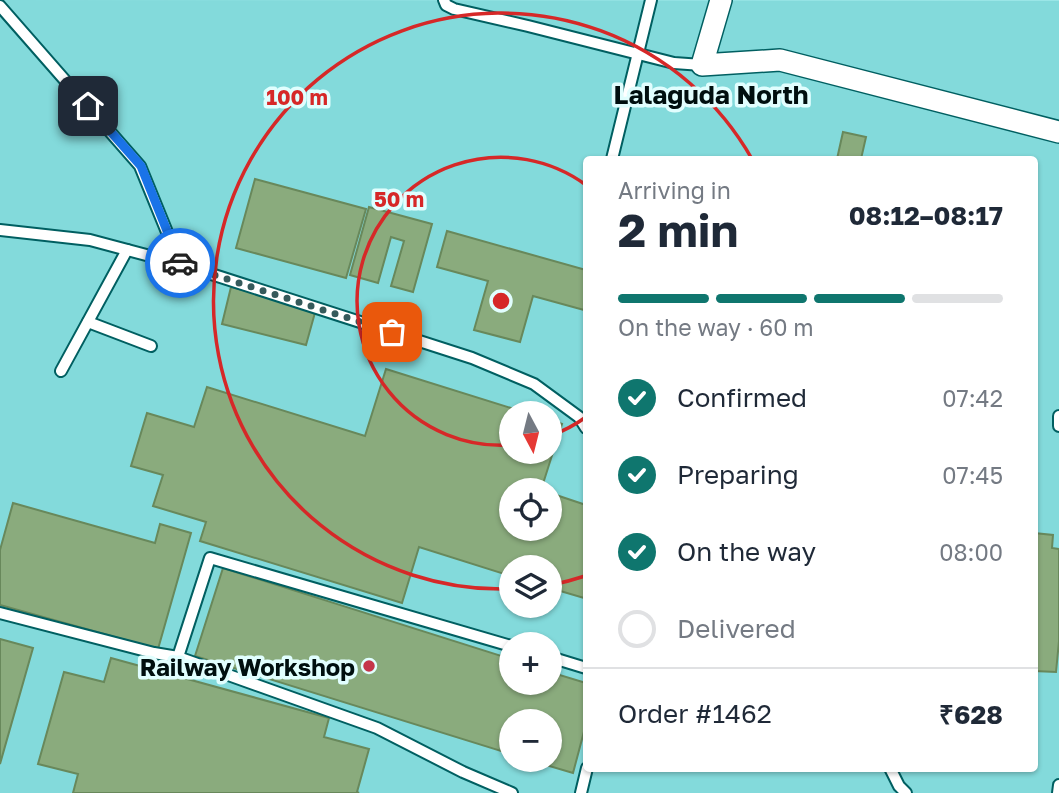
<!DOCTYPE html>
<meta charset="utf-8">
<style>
:root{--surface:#fff;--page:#f6f6f7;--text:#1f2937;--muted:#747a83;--line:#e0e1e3;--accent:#0f766e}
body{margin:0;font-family:"Golos Text",sans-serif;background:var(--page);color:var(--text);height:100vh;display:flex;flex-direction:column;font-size:26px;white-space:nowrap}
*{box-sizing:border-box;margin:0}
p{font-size:23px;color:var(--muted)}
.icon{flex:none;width:38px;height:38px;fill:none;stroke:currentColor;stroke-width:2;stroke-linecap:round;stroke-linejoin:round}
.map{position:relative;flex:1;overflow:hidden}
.side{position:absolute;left:583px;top:156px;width:455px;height:616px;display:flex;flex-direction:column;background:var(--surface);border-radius:7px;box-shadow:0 2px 5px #0004}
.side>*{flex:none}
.needle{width:46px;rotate:173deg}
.tools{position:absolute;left:499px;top:401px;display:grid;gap:14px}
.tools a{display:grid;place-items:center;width:63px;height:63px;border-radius:50%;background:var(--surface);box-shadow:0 2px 5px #0004;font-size:35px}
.pin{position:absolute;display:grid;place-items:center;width:60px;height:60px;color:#fff;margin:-30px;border-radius:14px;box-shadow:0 4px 10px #0006}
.courier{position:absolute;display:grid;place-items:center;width:70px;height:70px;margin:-35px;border:5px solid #1a73e8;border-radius:50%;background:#fff;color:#222;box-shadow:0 2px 9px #0007}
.overview em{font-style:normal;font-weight:700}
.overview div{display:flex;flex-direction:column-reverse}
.overview{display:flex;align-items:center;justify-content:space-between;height:119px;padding:0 35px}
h1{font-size:46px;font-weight:700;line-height:52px}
.bar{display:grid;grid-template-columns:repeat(4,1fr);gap:10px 7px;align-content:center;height:84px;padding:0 35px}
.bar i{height:9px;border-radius:5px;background:var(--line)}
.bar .selected{background:var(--accent)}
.bar p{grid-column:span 4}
.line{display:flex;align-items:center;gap:18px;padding:0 35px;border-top:2px solid var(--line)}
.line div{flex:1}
ol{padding:0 35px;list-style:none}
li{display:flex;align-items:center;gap:21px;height:77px}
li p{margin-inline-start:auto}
li .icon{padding:7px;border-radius:50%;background:var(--accent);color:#fff;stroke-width:4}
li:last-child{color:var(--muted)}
li i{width:38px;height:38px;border:4px solid var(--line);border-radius:50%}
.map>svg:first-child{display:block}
</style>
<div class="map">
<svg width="1059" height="793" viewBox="0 0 1059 793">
<rect width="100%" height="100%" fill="#9ae6e7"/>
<path fill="#83dadb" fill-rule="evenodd" d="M 0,0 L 1059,1 L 1059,793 L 0,793 ZM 586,159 L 1034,159 L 1034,768 L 586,768 ZM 511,413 L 550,413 L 550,452 L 511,452 ZM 511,490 L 550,490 L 550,528 L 511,528 ZM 511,567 L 550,567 L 550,606 L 511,606 ZM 511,644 L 550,644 L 550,682 L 511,682 ZM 511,721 L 550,721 L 550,760 L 511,760 Z"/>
<g fill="#8aab7d" stroke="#68885b" stroke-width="2">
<path d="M 843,132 L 866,137 L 861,159 L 837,159 Z"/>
<path d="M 255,179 L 366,209 L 346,278 L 236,248 Z"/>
<path d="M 369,207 L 432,224 L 413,292 L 391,286 L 404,241 L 391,237 L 378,283 L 350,275 Z"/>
<path d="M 447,231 L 586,270 L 586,303 L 584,310 L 533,296 L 520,342 L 474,330 L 488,281 L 437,267 Z"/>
<path d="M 231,287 L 316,309 L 306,345 L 222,324 Z"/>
<path d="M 386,369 L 527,413 L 511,413 L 511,452 L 550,452 L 550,420 L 562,424 L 541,490 L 511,490 L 511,528 L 550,528 L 550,493 L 586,505 L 586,590 L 584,598 L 550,588 L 550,567 L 511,567 L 511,576 L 419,547 L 402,603 L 200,541 L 206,522 L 153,506 L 163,475 L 131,466 L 147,413 L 194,427 L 207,387 L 365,436 Z"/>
<path d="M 13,503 L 155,543 L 160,524 L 191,533 L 158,649 L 0,605 L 0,550 Z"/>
<path d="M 1034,533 L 1053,535 L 1052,548 L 1059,549 L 1059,641 L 1056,672 L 1034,671 Z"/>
<path d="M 223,568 L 511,659 L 511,682 L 550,682 L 550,672 L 586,683 L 586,724 L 573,773 L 529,760 L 550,760 L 550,721 L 511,721 L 511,754 L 195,656 Z"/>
<path d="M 0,639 L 33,648 L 0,764 Z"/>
<path d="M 111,658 L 329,718 L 324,737 L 369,749 L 357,792 L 359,793 L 73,793 L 78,774 L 38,764 L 64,672 L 104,682 Z"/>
</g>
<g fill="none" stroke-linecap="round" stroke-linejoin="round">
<defs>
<g id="lane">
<path d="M 444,0 L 446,5 L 454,9 L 528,26 L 674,63 L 702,65"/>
<path d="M 0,6 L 140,166 L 180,264"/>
<path d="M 612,159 L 651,0"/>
<path d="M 0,230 L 90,240 L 180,264 L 472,358 L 534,384 L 579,417 L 586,428"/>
<path d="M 88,322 L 151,346"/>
<path d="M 61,371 L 127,250"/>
<path d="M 1059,416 L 1059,426"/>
<path d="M 0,613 L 154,653 L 178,657 L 377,728 L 463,772 L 512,793"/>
<path d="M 178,657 L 210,558 L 511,646"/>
<path d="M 550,657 L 586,668"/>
<path d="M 890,768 L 899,786 L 906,793"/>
<path d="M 581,793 L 587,768"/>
<path d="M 1058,793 L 1059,785"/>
</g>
<path id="street" d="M 721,0 L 702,65 L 780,60 L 1059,132"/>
</defs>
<use href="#lane" stroke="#005f61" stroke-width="14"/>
<use href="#street" stroke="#005f61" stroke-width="24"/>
<use href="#lane" stroke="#fff" stroke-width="10"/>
<use href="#street" stroke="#fff" stroke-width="21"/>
</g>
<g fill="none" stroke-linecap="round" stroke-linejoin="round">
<path stroke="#365a5b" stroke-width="7" stroke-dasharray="0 12.6" d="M 180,263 L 180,264 L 392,332"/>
<path stroke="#1a73e8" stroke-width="9" d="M 88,106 L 141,166 L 180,263"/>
</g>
<g fill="none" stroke="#d62828" stroke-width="3.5">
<path d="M586 417A144 144 0 0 1 550 436M510 445A144 144 0 1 1 586 185"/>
<path d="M585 576A288 288 0 0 1 551 585M509 589A288 288 0 1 1 752 159"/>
</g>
<circle fill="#c5354a" stroke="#e1fefe" stroke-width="2.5" cx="369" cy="666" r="7"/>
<g text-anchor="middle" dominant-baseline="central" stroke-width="7" stroke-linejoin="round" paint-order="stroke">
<g font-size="24" font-weight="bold" fill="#000f0f" stroke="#e1fefe" text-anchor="end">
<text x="355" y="666">Railway Workshop</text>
</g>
<g font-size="26" font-weight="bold" fill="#000f0f" stroke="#e1fefe">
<text x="711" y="94">Lalaguda North</text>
</g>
</g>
<circle cx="501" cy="301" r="10" fill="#d62828" stroke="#e1fefe" stroke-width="3.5"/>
<g font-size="21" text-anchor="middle" font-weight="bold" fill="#d62828" stroke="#e1fefe" stroke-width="7" stroke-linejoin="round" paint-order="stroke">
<text x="297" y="105">100 m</text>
<text x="399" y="207">50 m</text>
</g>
</svg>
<div class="tools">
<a><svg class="needle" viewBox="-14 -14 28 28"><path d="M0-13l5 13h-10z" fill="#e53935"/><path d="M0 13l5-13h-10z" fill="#747a83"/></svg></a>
<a><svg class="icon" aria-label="locate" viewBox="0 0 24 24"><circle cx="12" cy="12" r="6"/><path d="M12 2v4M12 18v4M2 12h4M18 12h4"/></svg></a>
<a><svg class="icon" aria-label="layers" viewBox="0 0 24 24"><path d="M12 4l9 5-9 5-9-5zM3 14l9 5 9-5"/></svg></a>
<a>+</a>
<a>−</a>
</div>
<div class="pin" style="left:392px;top:332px;background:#ea580c"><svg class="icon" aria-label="bag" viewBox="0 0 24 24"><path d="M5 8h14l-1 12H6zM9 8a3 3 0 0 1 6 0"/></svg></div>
<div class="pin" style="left:88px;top:106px;background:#1f2937"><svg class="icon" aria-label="home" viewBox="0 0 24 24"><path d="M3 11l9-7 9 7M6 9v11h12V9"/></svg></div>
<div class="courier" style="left:180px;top:263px"><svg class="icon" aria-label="car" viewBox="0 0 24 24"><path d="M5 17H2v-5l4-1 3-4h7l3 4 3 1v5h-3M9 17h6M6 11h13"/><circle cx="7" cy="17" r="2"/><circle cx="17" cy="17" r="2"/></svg></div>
<section class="side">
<div class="overview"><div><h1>2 min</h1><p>Arriving in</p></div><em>08:12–08:17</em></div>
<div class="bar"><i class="selected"></i><i class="selected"></i><i class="selected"></i><i></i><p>On the way · 60 m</p></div>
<ol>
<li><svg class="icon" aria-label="check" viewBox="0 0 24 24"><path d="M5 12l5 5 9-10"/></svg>Confirmed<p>07:42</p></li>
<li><svg class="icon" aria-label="check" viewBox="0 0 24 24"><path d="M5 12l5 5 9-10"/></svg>Preparing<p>07:45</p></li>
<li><svg class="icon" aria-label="check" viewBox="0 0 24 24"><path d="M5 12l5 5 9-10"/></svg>On the way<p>08:00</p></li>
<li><i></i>Delivered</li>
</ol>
<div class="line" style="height:91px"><div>Order #1462</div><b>₹628</b></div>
</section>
</div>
